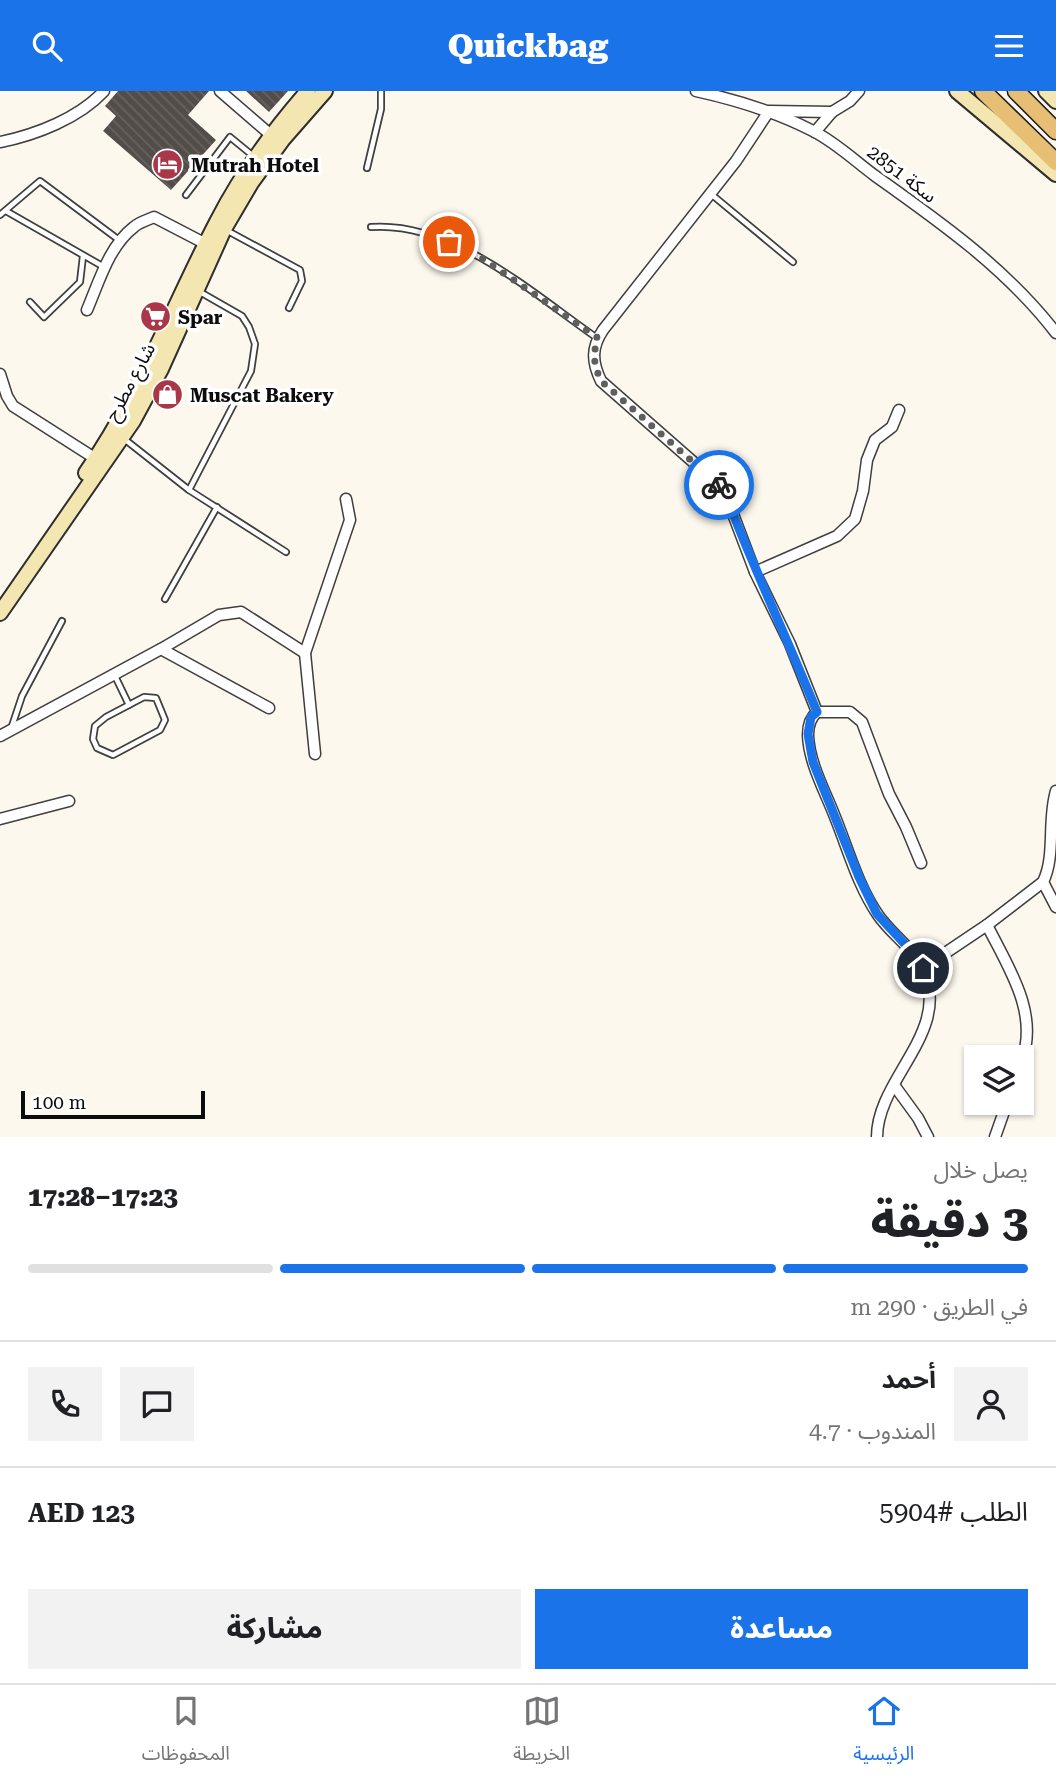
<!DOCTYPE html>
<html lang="ar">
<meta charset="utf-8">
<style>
:root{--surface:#fff;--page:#f2f2f2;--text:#202124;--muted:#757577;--line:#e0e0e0;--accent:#1a73e8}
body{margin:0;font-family:"Roboto Serif","Noto Sans Arabic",serif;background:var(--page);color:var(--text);direction:rtl;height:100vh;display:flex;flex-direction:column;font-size:26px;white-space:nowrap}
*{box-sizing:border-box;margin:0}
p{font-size:23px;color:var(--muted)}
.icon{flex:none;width:38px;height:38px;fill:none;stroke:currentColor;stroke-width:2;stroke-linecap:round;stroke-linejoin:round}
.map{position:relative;height:1046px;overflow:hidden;direction:ltr}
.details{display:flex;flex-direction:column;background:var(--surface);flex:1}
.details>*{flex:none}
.tools{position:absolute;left:964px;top:954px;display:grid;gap:14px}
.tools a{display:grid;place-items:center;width:70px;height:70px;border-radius:0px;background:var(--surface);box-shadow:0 2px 5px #0004;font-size:35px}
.scale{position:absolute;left:21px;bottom:18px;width:184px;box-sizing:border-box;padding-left:7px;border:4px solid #0c0c0c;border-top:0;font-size:19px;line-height:24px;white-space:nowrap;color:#0c0c0c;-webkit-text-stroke:5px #fff;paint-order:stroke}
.pin{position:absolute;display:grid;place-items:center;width:60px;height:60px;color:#fff;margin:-30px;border:4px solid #fff;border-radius:50%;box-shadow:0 2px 7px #0007}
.courier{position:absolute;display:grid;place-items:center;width:70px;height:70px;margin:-35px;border:5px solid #1a73e8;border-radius:50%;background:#fff;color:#222;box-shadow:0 2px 9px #0007}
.head em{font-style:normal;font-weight:800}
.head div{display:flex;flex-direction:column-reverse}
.head{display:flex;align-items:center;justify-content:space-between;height:119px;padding:0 28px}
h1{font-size:46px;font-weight:800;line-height:52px}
.bar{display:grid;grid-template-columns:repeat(4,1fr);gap:10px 7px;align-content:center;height:84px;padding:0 28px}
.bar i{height:9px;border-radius:5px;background:var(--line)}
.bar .active{background:var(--accent)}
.bar p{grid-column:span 4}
.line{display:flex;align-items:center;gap:18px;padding:0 28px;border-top:2px solid var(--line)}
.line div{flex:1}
.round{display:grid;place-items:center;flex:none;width:74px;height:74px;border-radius:0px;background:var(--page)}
.button{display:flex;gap:14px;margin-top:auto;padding:14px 28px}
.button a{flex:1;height:80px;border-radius:0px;background:var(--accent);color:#fff;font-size:28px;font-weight:800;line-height:80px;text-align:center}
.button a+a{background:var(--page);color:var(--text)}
header{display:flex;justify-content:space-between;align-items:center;height:91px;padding:0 28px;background:var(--accent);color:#fff;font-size:32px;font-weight:800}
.menu{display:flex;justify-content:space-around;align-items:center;height:98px;border-top:2px solid var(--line);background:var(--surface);font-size:19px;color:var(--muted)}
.menu a{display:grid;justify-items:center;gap:4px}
.menu .active{color:var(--accent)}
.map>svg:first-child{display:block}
</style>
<header><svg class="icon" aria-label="menu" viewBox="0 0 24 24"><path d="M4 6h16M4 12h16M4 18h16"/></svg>Quickbag<svg class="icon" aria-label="search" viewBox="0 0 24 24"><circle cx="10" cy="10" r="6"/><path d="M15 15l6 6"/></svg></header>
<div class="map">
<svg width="1056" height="1046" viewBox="0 0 1056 1046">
<defs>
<pattern id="building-back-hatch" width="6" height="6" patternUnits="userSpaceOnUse" patternTransform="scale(1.75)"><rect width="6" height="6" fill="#534d4a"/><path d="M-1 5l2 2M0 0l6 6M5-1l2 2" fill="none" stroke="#676260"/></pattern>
</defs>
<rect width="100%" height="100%" fill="#fdf8ee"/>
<g fill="url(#building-back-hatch)">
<path d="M 118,0 L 209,0 L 188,24 L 216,49 L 171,99 L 103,40 L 116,25 L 105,15 Z"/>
<path d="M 246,0 L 288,0 L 269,21 Z"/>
</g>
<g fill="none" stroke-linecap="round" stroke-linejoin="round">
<defs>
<g id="service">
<path d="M 367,77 L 381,18 L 381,0"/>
<path d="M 711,103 L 793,171"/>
<path d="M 186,104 L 230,46 L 252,64"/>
<path d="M 6,120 L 104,176"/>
<path d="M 0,124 L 40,90 L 119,149"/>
<path d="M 371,136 C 453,130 532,202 597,247"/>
<path d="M 226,139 L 300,179 L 302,190 L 289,217"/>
<path d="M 30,211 L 44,226 L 80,191 L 83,165"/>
<path d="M 123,347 L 189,399 L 286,461"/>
<path d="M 189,399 L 251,280 L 255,253 L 249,236 L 242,225 L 200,201"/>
<path d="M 165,508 L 217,416"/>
<path d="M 115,585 L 129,614"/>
<path d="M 144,606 L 156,607 L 165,629 L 160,639 L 113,664 L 97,657 L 93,648 L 95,635 L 106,626 Z"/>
<path d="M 11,638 L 22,605 L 62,530"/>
</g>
<g id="minor">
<path d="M 220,0 L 272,45"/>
<path d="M 696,0 C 737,9 776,21 813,40 C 835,51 854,69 874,84 C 939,130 1007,178 1056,242"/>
<path d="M 832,21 L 769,20 L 736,70 L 603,239 C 591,257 592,271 601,290 L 716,391 L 725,402 L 755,481 L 790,553 L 817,621 C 810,627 808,635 808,644 C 809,672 825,700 835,726 C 848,758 858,795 878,824 C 891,843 912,856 922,877 C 954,939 877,987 877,1046"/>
<path d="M 815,41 L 832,21 L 850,10 L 859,0"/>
<path d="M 0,51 C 36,44 79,27 104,0"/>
<path d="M 87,219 C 99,191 109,155 134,136 C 139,131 148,129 154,126 L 206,153"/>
<path d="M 0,283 L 7,305 L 13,315 L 96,368"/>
<path d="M 755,481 L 837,445 L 855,428 L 863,400 L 867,369 L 875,349 L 892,336 L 899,319"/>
<path d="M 161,558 L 269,617"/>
<path d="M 817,621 L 850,621 L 862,631 L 889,703 L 906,736 L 921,772"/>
<path d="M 0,645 L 161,558 L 219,524 L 241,521 L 305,562"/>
<path d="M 315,663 L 305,562 L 350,429 L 346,408"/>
<path d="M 0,728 L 69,710"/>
<path d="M 1043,791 L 1056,816"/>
<path d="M 987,834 C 1008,876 1039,921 1022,969"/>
<path d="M 923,877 L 987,834 L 1043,791 C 1056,764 1047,730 1056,700"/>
<path d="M 894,994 L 918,1027 L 928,1046"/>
<path d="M 995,1046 L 1007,1012"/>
</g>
<g id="secondary">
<path d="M 957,0 L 1056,83"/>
<path d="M 1046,0 L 1056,10"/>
<path d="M 86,382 C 141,303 173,215 217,131 C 241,84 273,40 308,0"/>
<path d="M 0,522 L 133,330 L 161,278 L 224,138 L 251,92 L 283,48 L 325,0"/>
</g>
<g id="primary">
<path d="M 983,0 L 1056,71"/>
<path d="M 1016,0 L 1056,40"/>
</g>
</defs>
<use href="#service" stroke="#3f3f3f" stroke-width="8"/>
<use href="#minor" stroke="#3f3f3f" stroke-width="13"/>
<use href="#secondary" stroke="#2e2e2e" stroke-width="18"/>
<use href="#primary" stroke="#1d1d1d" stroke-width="19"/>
<use href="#service" stroke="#fff" stroke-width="4.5"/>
<use href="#minor" stroke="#fff" stroke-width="10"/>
<use href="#secondary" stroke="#f4e6b1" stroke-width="14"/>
<use href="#primary" stroke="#e7bf74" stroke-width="16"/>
</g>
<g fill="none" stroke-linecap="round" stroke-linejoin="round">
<path stroke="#605f5b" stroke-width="7" stroke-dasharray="0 12.6" d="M 449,151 L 470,159 L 598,247 C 592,264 594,274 601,290 L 719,394"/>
<path stroke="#1a73e8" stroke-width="9" d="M 719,394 L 725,402 C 753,476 787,547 817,621 L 811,626 L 808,643 L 813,671 L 859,786 L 877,823 L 915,864 L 923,877"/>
</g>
<defs>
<symbol id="hotel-disc" viewBox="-11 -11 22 22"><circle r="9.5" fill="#aa3748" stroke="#fff"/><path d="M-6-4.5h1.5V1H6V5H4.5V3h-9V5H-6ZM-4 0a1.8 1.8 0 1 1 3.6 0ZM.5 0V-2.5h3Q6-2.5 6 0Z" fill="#fff"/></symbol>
<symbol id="supermarket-disc" viewBox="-11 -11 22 22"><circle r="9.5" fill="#aa3748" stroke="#fff"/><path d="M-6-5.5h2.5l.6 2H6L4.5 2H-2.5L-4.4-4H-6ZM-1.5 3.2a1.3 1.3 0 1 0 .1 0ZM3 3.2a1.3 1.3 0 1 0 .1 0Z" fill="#fff"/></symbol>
<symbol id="shop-disc" viewBox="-11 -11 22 22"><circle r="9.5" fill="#aa3748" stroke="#fff"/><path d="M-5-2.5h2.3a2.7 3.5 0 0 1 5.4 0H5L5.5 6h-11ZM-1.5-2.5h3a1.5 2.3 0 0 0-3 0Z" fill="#fff"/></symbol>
</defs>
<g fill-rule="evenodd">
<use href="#hotel-disc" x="150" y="56" width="35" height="35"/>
<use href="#supermarket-disc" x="138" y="208" width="35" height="35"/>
<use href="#shop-disc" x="150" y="286" width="35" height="35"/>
</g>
<g text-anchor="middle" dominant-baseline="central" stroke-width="7" stroke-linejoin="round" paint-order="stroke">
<g font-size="19" font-weight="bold" fill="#0c0c0c" stroke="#fff" text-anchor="start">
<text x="191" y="74">Mutrah Hotel</text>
<text x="178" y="226">Spar</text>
<text x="190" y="304">Muscat Bakery</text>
</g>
<g font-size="19" fill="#0c0c0c" stroke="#fff">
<text transform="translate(902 83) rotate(37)">سكة 2851</text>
<text transform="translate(130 291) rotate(-62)">شارع مطرح</text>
</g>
</g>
</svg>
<div class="tools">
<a><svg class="icon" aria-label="layers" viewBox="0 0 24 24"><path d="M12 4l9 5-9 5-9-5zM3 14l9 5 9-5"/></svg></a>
</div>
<div class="scale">100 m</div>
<div class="pin" style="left:449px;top:151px;background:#ea580c"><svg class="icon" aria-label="bag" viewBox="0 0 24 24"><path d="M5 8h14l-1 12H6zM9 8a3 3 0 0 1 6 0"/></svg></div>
<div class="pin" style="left:923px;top:877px;background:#1f2937"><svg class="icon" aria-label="home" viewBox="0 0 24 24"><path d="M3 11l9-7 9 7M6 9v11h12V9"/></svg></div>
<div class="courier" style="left:719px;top:394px"><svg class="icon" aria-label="bike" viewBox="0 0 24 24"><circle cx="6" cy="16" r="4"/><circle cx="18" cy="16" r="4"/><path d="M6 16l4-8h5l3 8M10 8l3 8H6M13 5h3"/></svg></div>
</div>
<section class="details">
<div class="head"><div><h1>3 دقيقة</h1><p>يصل خلال</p></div><em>17:23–17:28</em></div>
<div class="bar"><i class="active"></i><i class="active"></i><i class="active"></i><i></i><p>في الطريق · 290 m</p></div>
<div class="line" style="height:126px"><a class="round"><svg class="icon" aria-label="person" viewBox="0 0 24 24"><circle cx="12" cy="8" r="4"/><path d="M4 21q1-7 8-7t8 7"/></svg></a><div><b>أحمد</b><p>المندوب · 4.7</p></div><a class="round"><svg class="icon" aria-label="chat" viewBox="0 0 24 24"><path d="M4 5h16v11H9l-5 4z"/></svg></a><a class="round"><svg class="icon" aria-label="phone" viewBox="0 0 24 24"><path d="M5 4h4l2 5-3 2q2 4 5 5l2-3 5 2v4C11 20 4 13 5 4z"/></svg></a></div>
<div class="line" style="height:91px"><div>الطلب #5904</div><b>AED 123</b></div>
<div class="button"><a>مساعدة</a><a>مشاركة</a></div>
</section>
<nav class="menu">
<a class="active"><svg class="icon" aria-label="home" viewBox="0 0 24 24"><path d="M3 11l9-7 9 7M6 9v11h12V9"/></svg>الرئيسية</a>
<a><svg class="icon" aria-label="map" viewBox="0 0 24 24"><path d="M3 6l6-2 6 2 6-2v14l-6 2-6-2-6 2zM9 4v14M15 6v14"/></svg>الخريطة</a>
<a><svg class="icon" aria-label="saved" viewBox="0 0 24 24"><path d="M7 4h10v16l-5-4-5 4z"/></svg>المحفوظات</a>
</nav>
